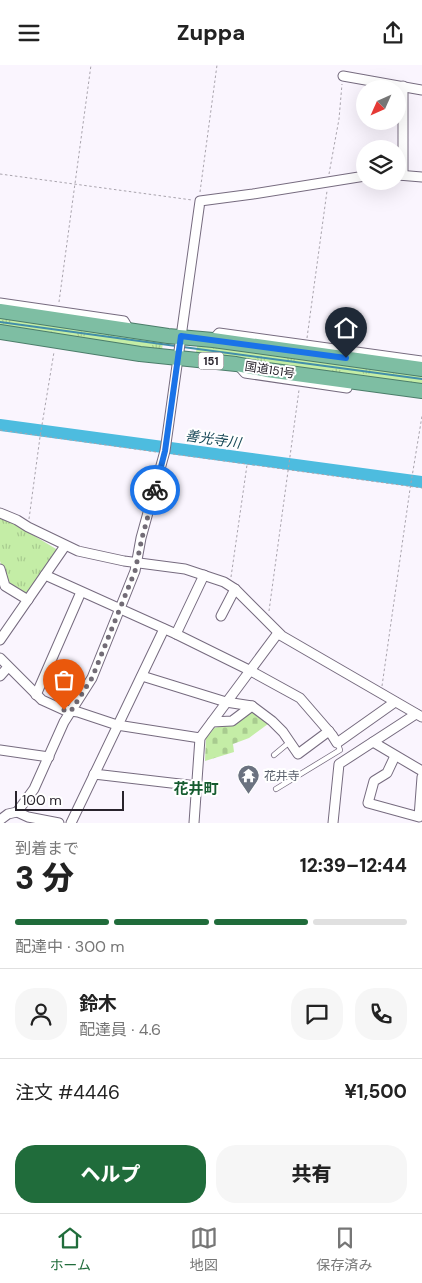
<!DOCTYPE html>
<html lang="ja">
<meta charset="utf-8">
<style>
:root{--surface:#fff;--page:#f6f6f6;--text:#222;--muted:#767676;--line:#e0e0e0;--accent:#206c3b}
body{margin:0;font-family:"DM Sans","Noto Sans JP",sans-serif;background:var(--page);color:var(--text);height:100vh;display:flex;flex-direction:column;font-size:19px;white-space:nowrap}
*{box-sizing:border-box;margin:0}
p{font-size:16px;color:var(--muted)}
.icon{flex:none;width:28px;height:28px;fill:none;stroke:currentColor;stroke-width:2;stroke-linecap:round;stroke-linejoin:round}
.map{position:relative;height:758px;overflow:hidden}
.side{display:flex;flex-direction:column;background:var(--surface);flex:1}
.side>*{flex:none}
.needle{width:32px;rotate:225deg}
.controls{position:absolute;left:356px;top:15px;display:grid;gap:10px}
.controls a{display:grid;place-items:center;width:50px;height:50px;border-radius:50%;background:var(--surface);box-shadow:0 5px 20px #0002;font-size:25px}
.scale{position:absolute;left:15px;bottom:12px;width:109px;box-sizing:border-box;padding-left:5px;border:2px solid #28232c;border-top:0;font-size:14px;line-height:18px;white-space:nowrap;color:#28232c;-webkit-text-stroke:4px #fff;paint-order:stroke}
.pin{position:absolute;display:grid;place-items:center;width:42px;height:42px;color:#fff;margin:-51px -21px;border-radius:50% 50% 50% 0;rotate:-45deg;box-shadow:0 0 5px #0007}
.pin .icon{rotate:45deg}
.courier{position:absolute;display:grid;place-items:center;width:50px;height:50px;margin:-25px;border:4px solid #1a73e8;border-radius:50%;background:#fff;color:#222;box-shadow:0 1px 6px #0007}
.summary em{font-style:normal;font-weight:800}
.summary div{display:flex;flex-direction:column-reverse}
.summary{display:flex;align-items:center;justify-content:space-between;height:85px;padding:0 15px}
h1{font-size:32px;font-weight:800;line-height:38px}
.bar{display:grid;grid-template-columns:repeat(4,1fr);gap:8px 5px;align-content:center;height:60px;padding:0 15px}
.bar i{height:6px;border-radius:4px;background:var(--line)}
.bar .active{background:var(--accent)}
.bar p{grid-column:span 4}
.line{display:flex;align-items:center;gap:12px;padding:0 15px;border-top:1px solid var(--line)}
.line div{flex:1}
.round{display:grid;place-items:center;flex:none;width:52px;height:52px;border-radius:20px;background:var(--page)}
.action{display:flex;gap:10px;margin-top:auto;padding:10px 15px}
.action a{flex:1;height:58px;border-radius:20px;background:var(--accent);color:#fff;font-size:20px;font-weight:800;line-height:58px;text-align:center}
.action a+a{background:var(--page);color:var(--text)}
header{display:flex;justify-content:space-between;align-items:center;height:65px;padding:0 15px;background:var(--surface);font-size:22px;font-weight:800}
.tab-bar{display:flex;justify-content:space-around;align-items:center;height:70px;border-top:1px solid var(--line);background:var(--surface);font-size:14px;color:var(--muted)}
.tab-bar a{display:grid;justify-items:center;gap:2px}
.tab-bar .active{color:var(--accent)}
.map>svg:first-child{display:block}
</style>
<header><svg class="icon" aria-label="menu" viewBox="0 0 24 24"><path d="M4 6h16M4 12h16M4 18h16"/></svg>Zuppa<svg class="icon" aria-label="share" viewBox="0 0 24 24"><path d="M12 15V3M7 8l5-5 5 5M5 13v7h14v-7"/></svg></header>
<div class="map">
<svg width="422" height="758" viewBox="0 0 422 758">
<defs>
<pattern id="grass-tufts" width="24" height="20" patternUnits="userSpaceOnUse" patternTransform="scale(1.25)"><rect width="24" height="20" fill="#c4eda6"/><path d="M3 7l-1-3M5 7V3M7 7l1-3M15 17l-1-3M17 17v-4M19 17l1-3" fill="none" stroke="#a8cb8f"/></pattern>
<pattern id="cemetery-stones" width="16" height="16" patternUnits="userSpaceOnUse" patternTransform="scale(1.25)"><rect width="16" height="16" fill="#c4eda6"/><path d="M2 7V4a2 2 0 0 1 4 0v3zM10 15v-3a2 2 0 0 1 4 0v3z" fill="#a8cb8f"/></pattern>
</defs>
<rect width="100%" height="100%" fill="#faf5fe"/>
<g fill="url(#grass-tufts)">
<path d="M 0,251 L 163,276 L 162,286 L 0,262 Z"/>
<path d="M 198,277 L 422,308 L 422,322 L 282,303 L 241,294 L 196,287 Z"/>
<path d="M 0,453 L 15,459 L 56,484 L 56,486 L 26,531 L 7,518 L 0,496 Z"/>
</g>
<path fill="url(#cemetery-stones)" d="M 254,645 L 268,659 L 249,673 L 233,679 L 234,687 L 205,696 L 206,673 L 214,663 L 232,659 Z"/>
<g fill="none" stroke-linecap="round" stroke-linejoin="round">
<g stroke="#428ea9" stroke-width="2">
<path d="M 0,257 L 176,281"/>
<path d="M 183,282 L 422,314"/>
</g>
<path stroke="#4dbcdf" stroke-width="12" d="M 0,360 L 422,417"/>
<defs>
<g id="service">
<path d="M 274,690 L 286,680 L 291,678"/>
<path d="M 276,724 L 340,685 L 337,677"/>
</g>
<g id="minor">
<path d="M 343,11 L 422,25"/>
<path d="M 403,21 L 403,110"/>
<path d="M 398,110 L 422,112"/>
<path d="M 0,238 L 124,256 L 130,266"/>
<path d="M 213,275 L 219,268 L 422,296"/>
<path d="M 238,300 L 245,308 L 347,323"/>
<path d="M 0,448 L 17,455 L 28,462 L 78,486 L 124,496 L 185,504 L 224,517 L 235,524 L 282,571 L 422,652"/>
<path d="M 0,504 L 5,521 L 28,535"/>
<path d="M 45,510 L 176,569 L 249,605 L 300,633 L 332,670 L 337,678 L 395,637"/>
<path d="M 221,551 L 235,524"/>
<path d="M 176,569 L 204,510"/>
<path d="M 0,575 L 65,481"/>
<path d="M 0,593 L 42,635 L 64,645 L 78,647 L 117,660 L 200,673"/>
<path d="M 0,611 L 8,602"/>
<path d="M 142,611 L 226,637 L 252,641 L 272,656 L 283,667 L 298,689 L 329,666"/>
<path d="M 36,630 L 81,527"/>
<path d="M 212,657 L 232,656 L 252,641"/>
<path d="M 373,677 L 422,706"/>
<path d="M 0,685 L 49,692"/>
<path d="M 395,691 L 387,708 L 374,716 L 368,738 L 419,752 L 422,712"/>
<path d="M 94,709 L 197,721"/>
<path d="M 17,747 L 28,752 L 59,758"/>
<path d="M 0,755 L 8,749 L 17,747 L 34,724 L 64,657 L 92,613 L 135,506 L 141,473 L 165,386 L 200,136 L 253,129 L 365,111"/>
<path d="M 71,758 L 164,564"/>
<path d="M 194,758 L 200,673 L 278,568"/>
<path d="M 333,758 L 339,699 L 416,649"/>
</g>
<g id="trunk">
<path d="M 0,246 L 168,271 L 213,275 L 422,304"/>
<path d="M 0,267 L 140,289 L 236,299 L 267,305 L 422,326"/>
</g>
</defs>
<use href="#service" stroke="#766b7f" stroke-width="6"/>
<use href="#minor" stroke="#766b7f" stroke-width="11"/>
<use href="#trunk" stroke="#4b7d6a" stroke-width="16"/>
<g stroke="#a9a4ad" stroke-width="1" stroke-dasharray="2.5 2.5" stroke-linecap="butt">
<path d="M 0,109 L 192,135"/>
<path d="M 329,109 L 339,54 L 342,19"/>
<path d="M 200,127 L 217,0"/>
<path d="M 59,237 L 91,0"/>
<path d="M 307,273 L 327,126"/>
<path d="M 0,365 L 156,387"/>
<path d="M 173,389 L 422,423"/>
<path d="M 29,454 L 40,372 L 54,287"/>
<path d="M 231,512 L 247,400"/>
<path d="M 269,546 L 299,325"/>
<path d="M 382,621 L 410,424 L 422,351"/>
</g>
<use href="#service" stroke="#fff" stroke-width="4.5"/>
<use href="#minor" stroke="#fff" stroke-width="9"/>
<use href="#trunk" stroke="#7ebea3" stroke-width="14"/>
</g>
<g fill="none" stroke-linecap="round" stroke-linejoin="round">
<path stroke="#726c76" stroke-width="5" stroke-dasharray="0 9" d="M 64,645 L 71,646 L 92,613 L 135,506 L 142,473 L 155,425"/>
<path stroke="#1a73e8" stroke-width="6" d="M 155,425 L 165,386 L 181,271 L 346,293"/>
</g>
<defs>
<symbol id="temple-pin" viewBox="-11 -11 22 30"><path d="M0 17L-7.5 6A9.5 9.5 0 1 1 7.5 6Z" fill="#6b7280" stroke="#fff"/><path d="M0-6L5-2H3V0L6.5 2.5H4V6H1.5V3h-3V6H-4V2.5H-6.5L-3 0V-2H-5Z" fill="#fff"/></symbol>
</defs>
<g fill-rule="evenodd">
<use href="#temple-pin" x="236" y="698" width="25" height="34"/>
</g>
<g text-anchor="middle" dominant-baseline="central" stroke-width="4" stroke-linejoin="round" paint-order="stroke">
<rect fill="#fff" stroke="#68656b" stroke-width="1" x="198.5" y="287.5" width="25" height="17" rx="4"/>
<g font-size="11" font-weight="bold" fill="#28232c">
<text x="211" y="296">151</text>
</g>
<g font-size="12" fill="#28232c" stroke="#fff">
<text transform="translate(270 305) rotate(9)">国道151号</text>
</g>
<g font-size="12" fill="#5b616d" stroke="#fff" text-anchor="start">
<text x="264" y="711">花井寺</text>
</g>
<g font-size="14" font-style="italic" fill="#184857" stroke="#fff">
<text transform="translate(213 374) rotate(8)">善光寺川</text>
</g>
<g font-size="15" font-weight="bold" fill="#155c2f" stroke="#fff">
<text x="196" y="724">花井町</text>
</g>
</g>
</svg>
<div class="controls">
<a><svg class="needle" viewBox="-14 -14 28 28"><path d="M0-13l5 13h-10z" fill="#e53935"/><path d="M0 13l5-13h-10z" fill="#767676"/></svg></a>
<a><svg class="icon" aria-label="layers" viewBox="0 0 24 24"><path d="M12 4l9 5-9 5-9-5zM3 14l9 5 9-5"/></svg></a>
</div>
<div class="scale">100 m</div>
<div class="pin" style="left:64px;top:645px;background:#ea580c"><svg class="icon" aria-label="bag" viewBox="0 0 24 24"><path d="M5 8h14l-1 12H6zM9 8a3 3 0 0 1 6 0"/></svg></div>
<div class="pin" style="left:346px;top:293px;background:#1f2937"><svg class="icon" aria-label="home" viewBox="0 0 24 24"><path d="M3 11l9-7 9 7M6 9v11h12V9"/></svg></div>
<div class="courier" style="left:155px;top:425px"><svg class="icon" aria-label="bike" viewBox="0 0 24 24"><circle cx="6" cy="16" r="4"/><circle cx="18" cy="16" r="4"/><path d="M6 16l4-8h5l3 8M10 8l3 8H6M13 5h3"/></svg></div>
</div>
<section class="side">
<div class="summary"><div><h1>3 分</h1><p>到着まで</p></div><em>12:39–12:44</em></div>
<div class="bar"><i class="active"></i><i class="active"></i><i class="active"></i><i></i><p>配達中 · 300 m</p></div>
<div class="line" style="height:90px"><a class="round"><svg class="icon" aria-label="person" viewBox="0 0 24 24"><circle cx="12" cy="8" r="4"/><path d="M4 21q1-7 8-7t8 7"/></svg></a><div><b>鈴木</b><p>配達員 · 4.6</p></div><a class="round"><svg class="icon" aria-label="chat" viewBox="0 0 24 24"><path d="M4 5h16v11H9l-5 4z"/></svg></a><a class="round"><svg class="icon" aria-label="phone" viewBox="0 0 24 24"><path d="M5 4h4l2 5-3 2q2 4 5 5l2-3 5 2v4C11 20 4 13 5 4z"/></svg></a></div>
<div class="line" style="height:65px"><div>注文 #4446</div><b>¥1,500</b></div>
<div class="action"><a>ヘルプ</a><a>共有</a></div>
</section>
<nav class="tab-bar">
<a class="active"><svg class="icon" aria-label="home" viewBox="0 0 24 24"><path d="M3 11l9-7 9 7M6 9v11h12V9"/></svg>ホーム</a>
<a><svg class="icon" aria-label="map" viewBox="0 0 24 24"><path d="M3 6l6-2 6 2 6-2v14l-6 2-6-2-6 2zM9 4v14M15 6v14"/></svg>地図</a>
<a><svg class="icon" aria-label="saved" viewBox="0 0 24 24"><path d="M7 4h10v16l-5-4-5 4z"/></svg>保存済み</a>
</nav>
